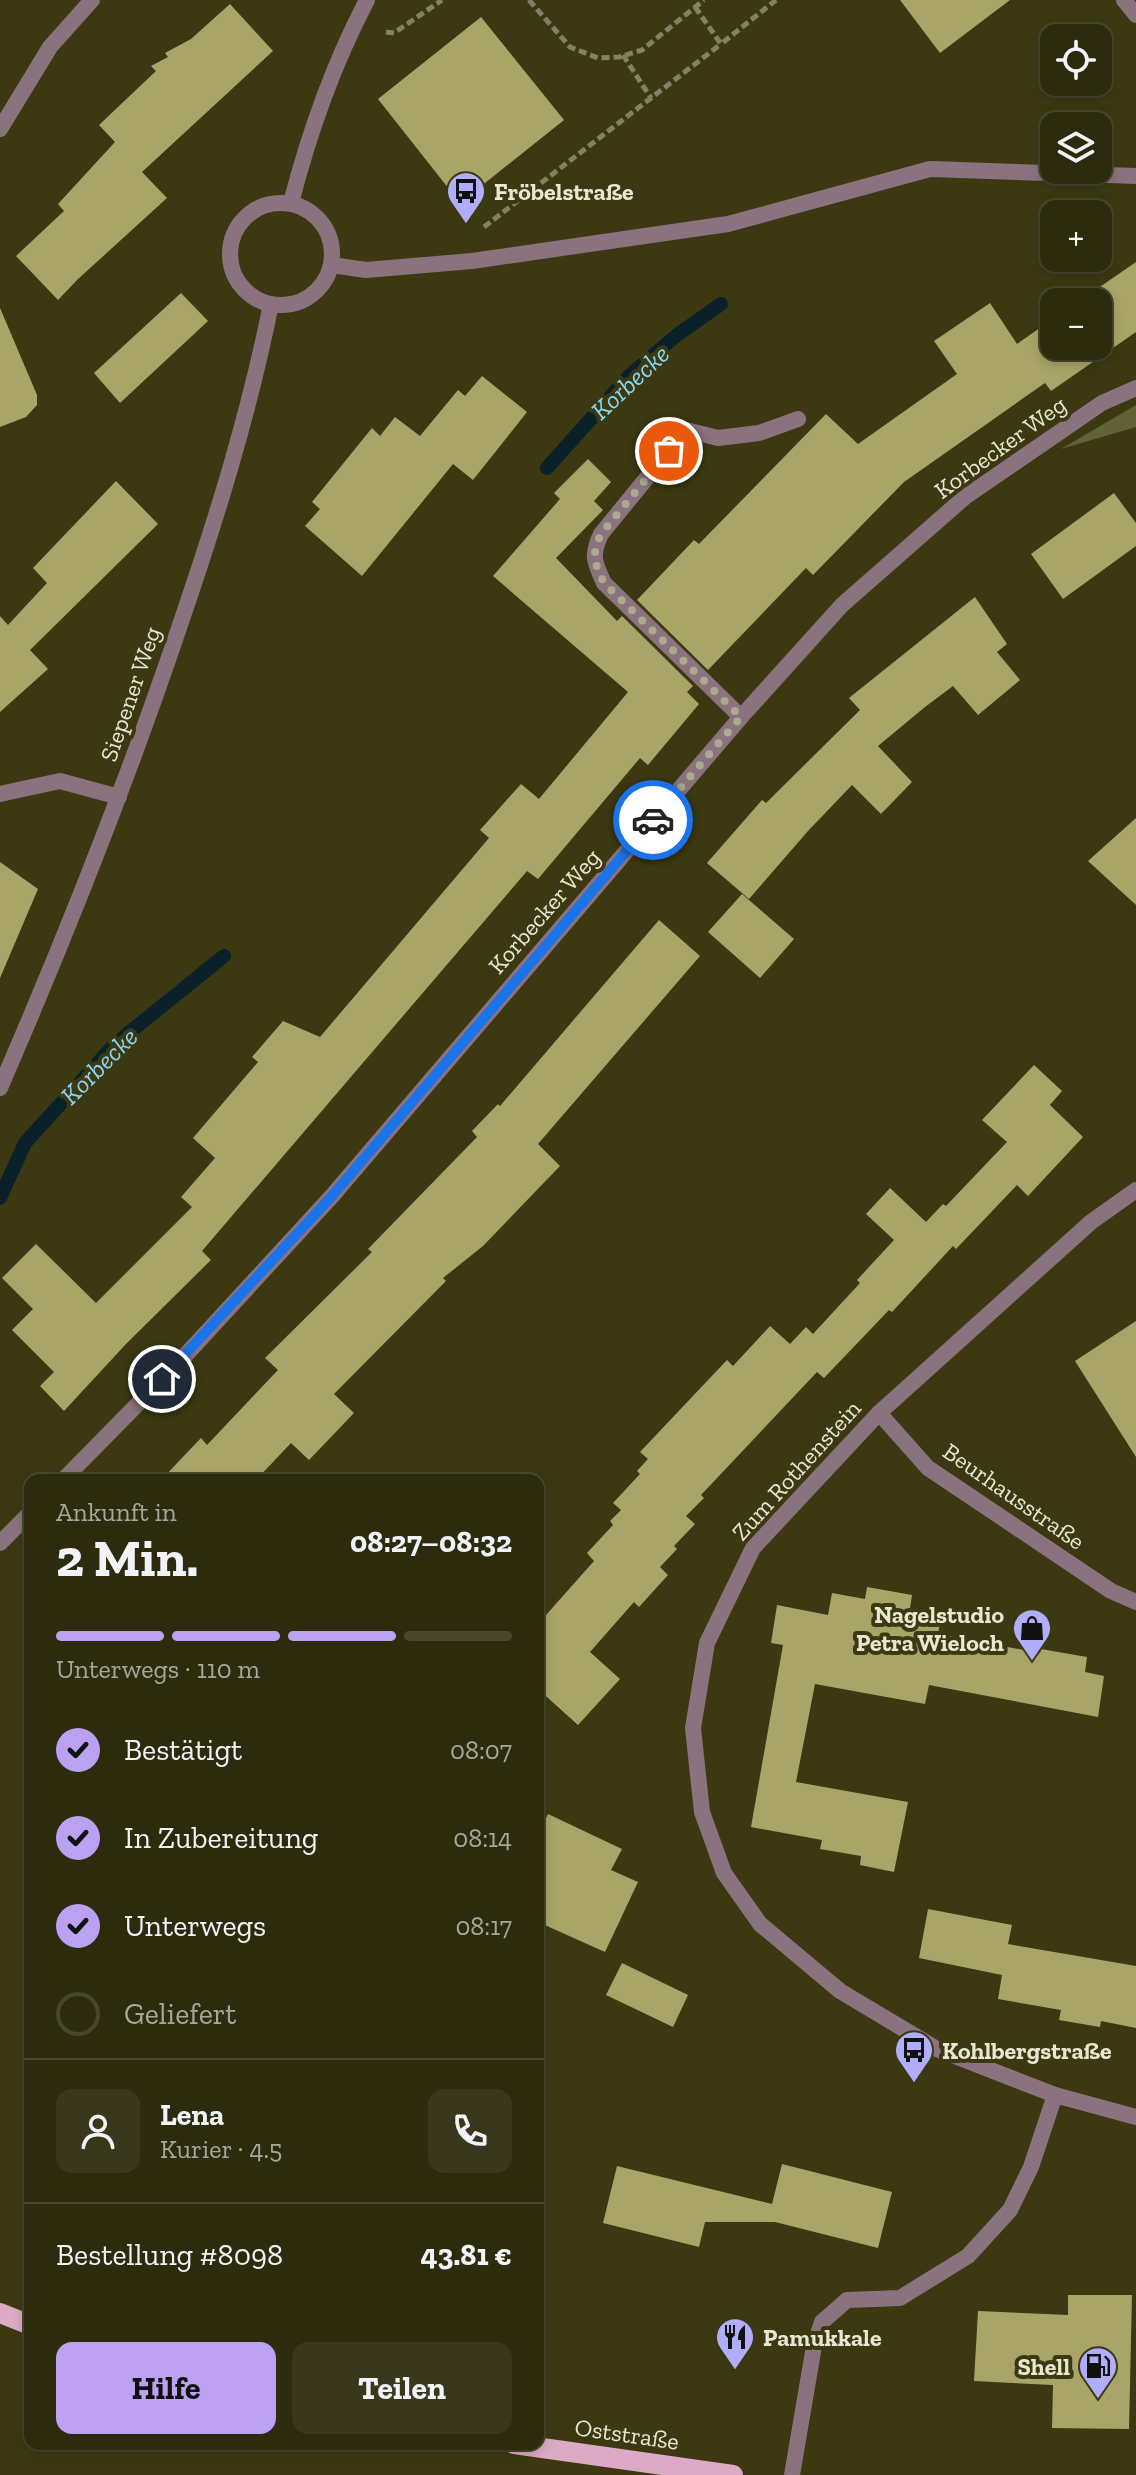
<!DOCTYPE html>
<html lang="de">
<meta charset="utf-8">
<style>
:root{--surface:#2d2b0e;--page:#39371c;--text:#f1f3f6;--muted:#a7a79e;--line:#48472e;--accent:#bca0f2}
body{margin:0;font-family:"Zilla Slab",serif;background:var(--page);color:var(--text);height:100vh;display:flex;flex-direction:column;font-size:30px;white-space:nowrap}
*{box-sizing:border-box;margin:0}
p{font-size:26px;color:var(--muted)}
.icon{flex:none;width:44px;height:44px;fill:none;stroke:currentColor;stroke-width:2;stroke-linecap:round;stroke-linejoin:round}
.map{position:relative;flex:1;overflow:hidden}
.panel{position:absolute;left:24px;top:1474px;width:520px;height:976px;display:flex;flex-direction:column;background:var(--surface);border-radius:16px;box-shadow:0 4px 12px #0003,0 0 0 2px var(--line)}
.panel>*{flex:none}
.fabs{position:absolute;left:1040px;top:24px;display:grid;gap:16px}
.fabs a{display:grid;place-items:center;width:72px;height:72px;border-radius:16px;background:var(--surface);box-shadow:0 4px 12px #0003,0 0 0 2px var(--line);font-size:40px}
.pin{position:absolute;display:grid;place-items:center;width:68px;height:68px;color:#fff;margin:-34px;border:4px solid #fff;border-radius:50%;box-shadow:0 2px 8px #0007}
.courier{position:absolute;display:grid;place-items:center;width:80px;height:80px;margin:-40px;border:6px solid #1a73e8;border-radius:50%;background:#fff;color:#222;box-shadow:0 2px 10px #0007}
.head em{font-style:normal;font-weight:700}
.head div{display:flex;flex-direction:column-reverse}
.head{display:flex;align-items:center;justify-content:space-between;height:136px;padding:0 32px}
h1{font-size:52px;font-weight:700;line-height:60px}
.bar{display:grid;grid-template-columns:repeat(4,1fr);gap:12px 8px;align-content:center;height:96px;padding:0 32px}
.bar i{height:10px;border-radius:6px;background:var(--line)}
.bar .on{background:var(--accent)}
.bar p{grid-column:span 4}
.line{display:flex;align-items:center;gap:20px;padding:0 32px;border-top:2px solid var(--line)}
.line div{flex:1}
.round{display:grid;place-items:center;flex:none;width:84px;height:84px;border-radius:16px;background:var(--page)}
ol{padding:0 32px;list-style:none}
li{display:flex;align-items:center;gap:24px;height:88px}
li p{margin-inline-start:auto}
li .icon{padding:8px;border-radius:50%;background:var(--accent);color:#111;stroke-width:4}
li:last-child{color:var(--muted)}
li i{width:44px;height:44px;border:4px solid var(--line);border-radius:50%}
.cta{display:flex;gap:16px;margin-top:auto;padding:16px 32px}
.cta a{flex:1;height:92px;border-radius:16px;background:var(--accent);color:#111;font-size:32px;font-weight:700;line-height:92px;text-align:center}
.cta a+a{background:var(--page);color:var(--text)}
.map>svg:first-child{display:block}
</style>
<div class="map">
<svg width="1136" height="2475" viewBox="0 0 1136 2475">
<rect width="100%" height="100%" fill="#3c3912"/>
<path fill="#636136" d="M 1136,405 L 1136,427 L 1061,449 Z"/>
<g fill="none" stroke-linecap="round" stroke-linejoin="round">
<g stroke="#0b212a" stroke-width="14">
<path d="M 547,468 L 629,376 L 677,335 L 721,304"/>
<path d="M 0,1198 L 25,1143 L 115,1044 L 224,956"/>
</g>
</g>
<g fill="#a9a569">
<path d="M 900,0 L 1010,0 L 940,53 Z"/>
<path d="M 230,4 L 273,51 L 142,172 L 167,198 L 77,280 L 58,300 L 16,256 L 64,211 L 58,204 L 115,142 L 99,125 L 156,71 L 151,66 L 168,57 L 165,53 L 191,39 Z"/>
<path d="M 481,17 L 564,120 L 460,203 L 378,99 Z"/>
<path d="M 1136,262 L 1136,332 L 1051,391 L 1045,383 L 904,482 L 813,575 L 806,568 L 708,670 L 637,600 L 694,540 L 699,544 L 826,414 L 858,444 L 957,374 L 934,341 L 990,303 L 1017,344 L 1054,318 L 1054,346 L 1098,346 L 1098,302 L 1078,302 Z"/>
<path d="M 181,293 L 208,321 L 120,403 L 94,373 Z"/>
<path d="M 0,308 L 37,395 L 37,405 L 26,417 L 0,427 Z"/>
<path d="M 482,376 L 527,412 L 473,480 L 453,464 L 362,576 L 305,526 L 320,509 L 312,502 L 372,428 L 380,436 L 395,417 L 420,436 L 458,390 L 465,396 Z"/>
<path d="M 588,459 L 611,482 L 594,501 L 603,510 L 556,558 L 617,621 L 622,616 L 693,686 L 687,692 L 699,704 L 648,765 L 640,758 L 538,879 L 527,871 L 202,1251 L 211,1260 L 126,1344 L 64,1411 L 40,1386 L 54,1372 L 12,1330 L 33,1309 L 2,1278 L 36,1244 L 96,1303 L 192,1207 L 181,1197 L 215,1158 L 193,1138 L 258,1062 L 252,1057 L 283,1021 L 320,1037 L 489,838 L 480,830 L 521,784 L 539,799 L 628,692 L 493,576 L 560,499 L 554,493 Z"/>
<path d="M 116,481 L 158,524 L 30,650 L 48,669 L 0,712 L 0,616 L 8,625 L 47,583 L 33,568 Z"/>
<path d="M 1114,493 L 1136,523 L 1136,546 L 1063,599 L 1031,554 Z"/>
<path d="M 975,597 L 1007,644 L 997,652 L 1020,680 L 978,715 L 953,686 L 925,707 L 878,746 L 912,782 L 881,814 L 852,785 L 808,831 L 749,899 L 707,863 L 762,800 L 766,803 L 860,710 L 849,698 Z"/>
<path d="M 1136,818 L 1136,905 L 1088,861 Z"/>
<path d="M 0,862 L 38,889 L 0,978 Z"/>
<path d="M 742,894 L 794,939 L 760,978 L 708,932 Z"/>
<path d="M 659,920 L 700,956 L 538,1144 L 560,1166 L 483,1246 L 443,1278 L 446,1281 L 334,1394 L 354,1413 L 309,1460 L 291,1443 L 256,1480 L 161,1480 L 201,1438 L 207,1445 L 278,1370 L 265,1358 L 372,1252 L 368,1249 L 477,1137 L 472,1131 L 498,1104 L 500,1106 Z"/>
<path d="M 1034,1065 L 1062,1091 L 1050,1105 L 1083,1137 L 1028,1196 L 1017,1185 L 956,1249 L 953,1246 L 892,1312 L 889,1310 L 824,1378 L 817,1372 L 701,1495 L 704,1498 L 686,1516 L 695,1524 L 674,1546 L 677,1549 L 660,1567 L 668,1575 L 639,1607 L 634,1602 L 590,1652 L 620,1679 L 578,1725 L 538,1689 L 538,1624 L 594,1561 L 587,1553 L 613,1525 L 610,1521 L 621,1510 L 613,1503 L 640,1474 L 637,1471 L 648,1459 L 640,1452 L 727,1360 L 733,1366 L 770,1326 L 790,1344 L 806,1327 L 813,1334 L 860,1283 L 857,1280 L 894,1240 L 866,1214 L 890,1188 L 926,1222 L 943,1204 L 946,1206 L 1007,1142 L 982,1120 Z"/>
<path d="M 1136,1321 L 1136,1457 L 1075,1361 Z"/>
<path d="M 867,1587 L 912,1595 L 910,1608 L 942,1613 L 938,1634 L 1040,1653 L 1041,1649 L 1087,1657 L 1085,1672 L 1104,1676 L 1098,1717 L 929,1685 L 925,1704 L 815,1684 L 796,1782 L 908,1802 L 894,1872 L 860,1865 L 861,1856 L 820,1849 L 822,1840 L 751,1827 L 783,1645 L 771,1643 L 777,1605 L 828,1615 L 832,1593 L 865,1599 Z"/>
<path d="M 548,1814 L 622,1849 L 611,1870 L 638,1882 L 605,1952 L 538,1922 L 538,1835 Z"/>
<path d="M 928,1909 L 1012,1925 L 1008,1944 L 1136,1966 L 1136,2028 L 1101,2021 L 1100,2027 L 1059,2020 L 1061,2010 L 998,1999 L 1002,1975 L 919,1958 Z"/>
<path d="M 622,1963 L 688,1995 L 673,2027 L 606,1995 Z"/>
<path d="M 782,2164 L 892,2192 L 878,2248 L 775,2222 L 705,2222 L 699,2247 L 603,2223 L 617,2166 L 772,2204 Z"/>
<path d="M 1068,2295 L 1132,2295 L 1129,2429 L 1052,2428 L 1053,2385 L 974,2381 L 978,2311 L 1068,2315 Z"/>
</g>
<g fill="none" stroke-linecap="round" stroke-linejoin="round">
<g stroke="#838161" stroke-width="5" stroke-dasharray="8 4" stroke-linecap="butt">
<path d="M 529,0 L 570,47 L 598,58 L 619,57 L 642,50 L 704,0"/>
<path d="M 695,7 L 721,44 L 776,0"/>
<path d="M 386,32 L 394,33 L 442,0"/>
<path d="M 623,55 L 651,98"/>
<path d="M 484,227 L 721,44"/>
</g>
<g stroke="#8b727f" stroke-width="16">
<path d="M 1124,0 L 1136,15"/>
<path d="M 741,717 L 604,583 C 594,562 591,555 601,534 L 686,430 L 718,438 L 759,433 L 798,419"/>
<path d="M 792,2475 L 814,2346 L 822,2322 L 847,2300 L 900,2298 L 968,2256 L 1010,2210 L 1031,2167 L 1055,2095"/>
</g>
<g stroke="#8b727f" stroke-width="16">
<path d="M 0,129 L 50,47 L 92,0"/>
<path d="M 291,203 C 309,133 333,65 367,0"/>
<circle cx="281" cy="254" r="51"/>
<path d="M 332,265 L 366,270 L 472,261 L 728,224 L 930,169 L 1136,176"/>
<path d="M 0,794 L 60,781 L 119,797"/>
<path d="M 0,1088 C 66,936 127,782 180,625 C 216,520 249,414 271,304"/>
<path d="M 1136,1190 L 1091,1222 L 879,1413 L 753,1548 L 707,1643 L 693,1728 L 702,1812 L 724,1873 L 760,1924 L 840,1991 L 937,2049 L 1055,2095 L 1136,2117"/>
<path d="M 879,1413 L 928,1468 L 1111,1591 L 1136,1602"/>
<path d="M 63,1480 L 182,1359 L 332,1196 L 741,717 L 842,605 L 965,497 L 1102,403 L 1136,388"/>
<path d="M 0,1543 L 30,1513"/>
</g>
<g stroke="#ddaac6" stroke-width="20">
<path d="M 0,2313 L 30,2325"/>
<path d="M 514,2444 L 733,2475"/>
</g>
</g>
<g fill="none" stroke-linecap="round" stroke-linejoin="round">
<path stroke="#acaa8e" stroke-width="8" stroke-dasharray="0 14.4" d="M 653,820 L 741,717 L 604,583 C 594,562 591,555 601,534 L 669,451"/>
<path stroke="#1a73e8" stroke-width="10" d="M 162,1379 L 332,1196 L 653,820"/>
</g>
<defs>
<symbol id="bus-pin" viewBox="-11 -11 22 30"><path d="M0 17L-7.5 6A9.5 9.5 0 1 1 7.5 6Z" fill="#b0aefa" stroke="#3c3912"/><path d="M-5-6H5V4H4V6H2V4H-2V6H-4V4H-5ZM-3.5-4V0h7V-4ZM-3.5 1.2v1.5H-2V1.2ZM2 1.2v1.5H3.5V1.2Z" fill="#111"/></symbol>
<symbol id="shop-pin" viewBox="-11 -11 22 30"><path d="M0 17L-7.5 6A9.5 9.5 0 1 1 7.5 6Z" fill="#b0aefa" stroke="#3c3912"/><path d="M-5-2.5h2.3a2.7 3.5 0 0 1 5.4 0H5L5.5 6h-11ZM-1.5-2.5h3a1.5 2.3 0 0 0-3 0Z" fill="#111"/></symbol>
<symbol id="restaurant-pin" viewBox="-11 -11 22 30"><path d="M0 17L-7.5 6A9.5 9.5 0 1 1 7.5 6Z" fill="#b0aefa" stroke="#3c3912"/><path d="M-5-6h1v4h1v-4h1v4h1v-4h1v5L-1.5 .5V6h-2V.5L-5-1ZM5-6V6H3V1.5H1.5Q1.5-4 5-6Z" fill="#111"/></symbol>
<symbol id="fuel-pin" viewBox="-11 -11 22 30"><path d="M0 17L-7.5 6A9.5 9.5 0 1 1 7.5 6Z" fill="#b0aefa" stroke="#3c3912"/><path d="M-5.5-6h7V0h2V4h1.3V-2.5L3-4.5l.8-.8L6-3V5H2.5V1h-1V6h-7ZM-4.2-4.7v3.2H.2V-4.7Z" fill="#111"/></symbol>
</defs>
<g fill-rule="evenodd">
<use href="#bus-pin" x="444" y="169" width="44" height="60"/>
<use href="#shop-pin" x="1010" y="1606" width="44" height="60"/>
<use href="#bus-pin" x="892" y="2028" width="44" height="60"/>
<use href="#restaurant-pin" x="713" y="2315" width="44" height="60"/>
<use href="#fuel-pin" x="1076" y="2344" width="44" height="60"/>
</g>
<g text-anchor="middle" dominant-baseline="central" stroke-width="8" stroke-linejoin="round" paint-order="stroke">
<g font-size="24" font-weight="bold" fill="#e8e7d1" stroke="#3c3912" text-anchor="start">
<text x="494" y="191">Fröbelstraße</text>
<text x="1004" y="1614" text-anchor="end">Nagelstudio<tspan x="1004" dy="28">Petra Wieloch</tspan></text>
<text x="942" y="2050">Kohlbergstraße</text>
<text x="763" y="2337">Pamukkale</text>
<text x="1070" y="2366" text-anchor="end">Shell</text>
</g>
<g font-size="24" fill="#e8e7d1" stroke="#3c3912">
<text transform="translate(1000 447) rotate(-36)">Korbecker Weg</text>
<text transform="translate(130 694) rotate(-71)">Siepener Weg</text>
<text transform="translate(544 911) rotate(-49)">Korbecker Weg</text>
<text transform="translate(796 1470) rotate(-48)">Zum Rothenstein</text>
<text transform="translate(1014 1496) rotate(35)">Beurhausstraße</text>
<text transform="translate(627 2434) rotate(8)">Oststraße</text>
</g>
<g font-size="26" font-style="italic" fill="#88d7f6" stroke="#3c3912">
<text transform="translate(630 382) rotate(-43)">Korbecke</text>
<text transform="translate(99 1066) rotate(-45)">Korbecke</text>
</g>
</g>
</svg>
<div class="fabs">
<a><svg class="icon" aria-label="locate" viewBox="0 0 24 24"><circle cx="12" cy="12" r="6"/><path d="M12 2v4M12 18v4M2 12h4M18 12h4"/></svg></a>
<a><svg class="icon" aria-label="layers" viewBox="0 0 24 24"><path d="M12 4l9 5-9 5-9-5zM3 14l9 5 9-5"/></svg></a>
<a>+</a>
<a>−</a>
</div>
<div class="pin" style="left:669px;top:451px;background:#ea580c"><svg class="icon" aria-label="bag" viewBox="0 0 24 24"><path d="M5 8h14l-1 12H6zM9 8a3 3 0 0 1 6 0"/></svg></div>
<div class="pin" style="left:162px;top:1379px;background:#1f2937"><svg class="icon" aria-label="home" viewBox="0 0 24 24"><path d="M3 11l9-7 9 7M6 9v11h12V9"/></svg></div>
<div class="courier" style="left:653px;top:820px"><svg class="icon" aria-label="car" viewBox="0 0 24 24"><path d="M5 17H2v-5l4-1 3-4h7l3 4 3 1v5h-3M9 17h6M6 11h13"/><circle cx="7" cy="17" r="2"/><circle cx="17" cy="17" r="2"/></svg></div>
<section class="panel">
<div class="head"><div><h1>2 Min.</h1><p>Ankunft in</p></div><em>08:27–08:32</em></div>
<div class="bar"><i class="on"></i><i class="on"></i><i class="on"></i><i></i><p>Unterwegs · 110 m</p></div>
<ol>
<li><svg class="icon" aria-label="check" viewBox="0 0 24 24"><path d="M5 12l5 5 9-10"/></svg>Bestätigt<p>08:07</p></li>
<li><svg class="icon" aria-label="check" viewBox="0 0 24 24"><path d="M5 12l5 5 9-10"/></svg>In Zubereitung<p>08:14</p></li>
<li><svg class="icon" aria-label="check" viewBox="0 0 24 24"><path d="M5 12l5 5 9-10"/></svg>Unterwegs<p>08:17</p></li>
<li><i></i>Geliefert</li>
</ol>
<div class="line" style="height:144px"><a class="round"><svg class="icon" aria-label="person" viewBox="0 0 24 24"><circle cx="12" cy="8" r="4"/><path d="M4 21q1-7 8-7t8 7"/></svg></a><div><b>Lena</b><p>Kurier · 4.5</p></div><a class="round"><svg class="icon" aria-label="phone" viewBox="0 0 24 24"><path d="M5 4h4l2 5-3 2q2 4 5 5l2-3 5 2v4C11 20 4 13 5 4z"/></svg></a></div>
<div class="line" style="height:104px"><div>Bestellung #8098</div><b>43.81 €</b></div>
<div class="cta"><a>Hilfe</a><a>Teilen</a></div>
</section>
</div>
